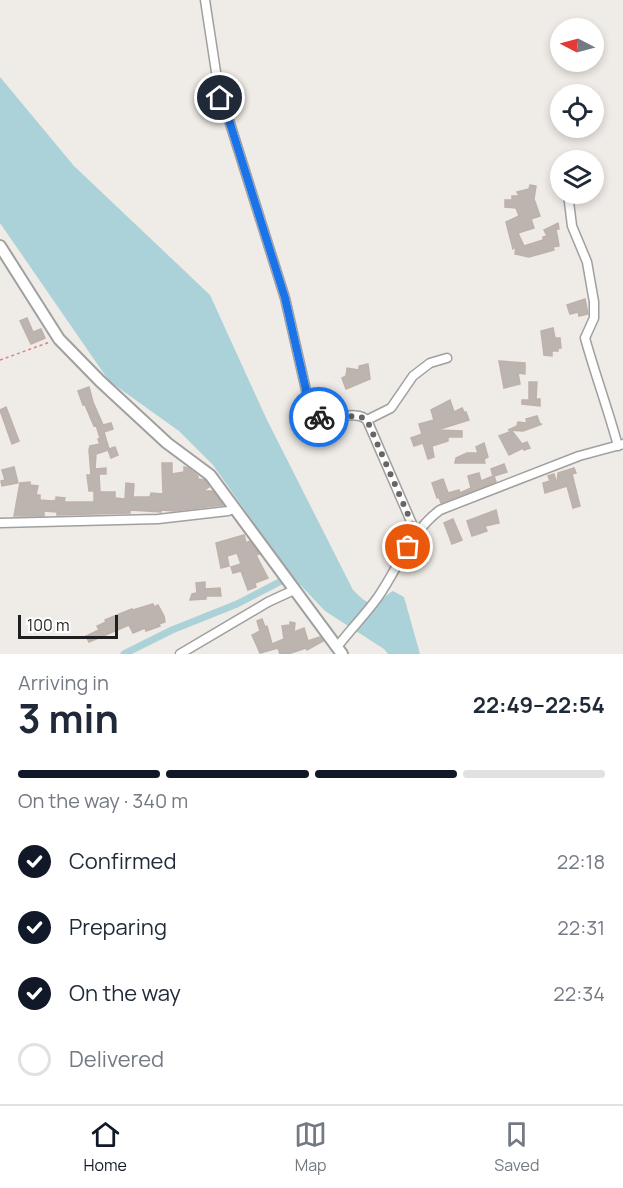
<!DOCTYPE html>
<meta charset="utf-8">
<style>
:root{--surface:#fff;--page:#f2f2f3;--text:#1f2937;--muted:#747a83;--line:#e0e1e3;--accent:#111827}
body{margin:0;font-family:Manrope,sans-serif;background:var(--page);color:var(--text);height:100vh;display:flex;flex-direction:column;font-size:22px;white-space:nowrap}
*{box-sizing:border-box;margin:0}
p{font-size:20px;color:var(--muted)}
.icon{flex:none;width:33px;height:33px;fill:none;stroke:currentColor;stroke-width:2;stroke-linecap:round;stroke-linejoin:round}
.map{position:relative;height:654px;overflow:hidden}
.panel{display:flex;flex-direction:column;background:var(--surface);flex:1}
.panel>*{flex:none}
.needle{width:39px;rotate:276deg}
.controls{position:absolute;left:550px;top:18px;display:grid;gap:12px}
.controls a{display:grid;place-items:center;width:54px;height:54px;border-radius:50%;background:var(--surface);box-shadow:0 3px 9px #0003;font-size:30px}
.scale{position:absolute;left:18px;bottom:15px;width:100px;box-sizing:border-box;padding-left:6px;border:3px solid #1f1f1f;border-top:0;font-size:16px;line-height:21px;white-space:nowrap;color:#1f1f1f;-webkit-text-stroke:4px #fff;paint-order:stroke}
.pin{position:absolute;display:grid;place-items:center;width:51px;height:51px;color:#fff;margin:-26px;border:3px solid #fff;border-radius:50%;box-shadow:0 2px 6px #0007}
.courier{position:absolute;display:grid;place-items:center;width:60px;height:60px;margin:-30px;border:4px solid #1a73e8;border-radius:50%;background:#fff;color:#222;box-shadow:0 2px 8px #0007}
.summary em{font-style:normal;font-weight:700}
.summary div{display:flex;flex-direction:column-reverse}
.summary{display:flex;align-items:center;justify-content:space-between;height:102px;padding:0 18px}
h1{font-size:39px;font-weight:700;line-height:45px}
.bar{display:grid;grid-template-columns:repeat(4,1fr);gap:9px 6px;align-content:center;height:72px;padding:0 18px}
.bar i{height:8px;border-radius:4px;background:var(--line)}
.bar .on{background:var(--accent)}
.bar p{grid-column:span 4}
ol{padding:0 18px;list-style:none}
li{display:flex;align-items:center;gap:18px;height:66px}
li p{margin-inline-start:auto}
li .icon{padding:6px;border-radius:50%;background:var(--accent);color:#fff;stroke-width:4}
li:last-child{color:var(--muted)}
li i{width:33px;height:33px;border:3px solid var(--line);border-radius:50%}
.tabs{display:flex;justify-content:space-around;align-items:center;height:84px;border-top:2px solid var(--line);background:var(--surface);font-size:16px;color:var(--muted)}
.tabs a{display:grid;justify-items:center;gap:3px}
.tabs .on{color:var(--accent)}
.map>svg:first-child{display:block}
</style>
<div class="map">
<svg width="623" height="654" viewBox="0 0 623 654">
<rect width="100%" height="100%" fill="#efebe6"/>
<path fill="#abd2d8" d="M 0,77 L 74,166 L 210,295 L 267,420 L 353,590 C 360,597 370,608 380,601 C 385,597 387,594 393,591 L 404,597 L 420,654 L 388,654 L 384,649 L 325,611 L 289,573 L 213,465 L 179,431 L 109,381 L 0,223 Z"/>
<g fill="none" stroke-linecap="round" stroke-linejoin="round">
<path stroke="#abd2d8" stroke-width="7" d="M 124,654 L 172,630 L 237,604 L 287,578"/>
</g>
<g fill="#bcb4af" stroke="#bfb1aa" stroke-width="1.5">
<path d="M 530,185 L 536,186 L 534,199 L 540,216 L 531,219 L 534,228 L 518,233 L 524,246 L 543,240 L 543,237 L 547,236 L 544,230 L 558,223 L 559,229 L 556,229 L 559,246 L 553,247 L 554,250 L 529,257 L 515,254 L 516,247 L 513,249 L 506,222 L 519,216 L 516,208 L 505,207 L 505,200 L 512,200 L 512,196 L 519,196 L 517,192 L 529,189 Z"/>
<path d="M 585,299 L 588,314 L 579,316 L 578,312 L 570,314 L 567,305 Z"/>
<path d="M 27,318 L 33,332 L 41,329 L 45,338 L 31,344 L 20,321 Z"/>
<path d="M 553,328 L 555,338 L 560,338 L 561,348 L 558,348 L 558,351 L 552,351 L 552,356 L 544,355 L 541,331 Z"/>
<path d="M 499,361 L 525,363 L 525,374 L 518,373 L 520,384 L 504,388 Z"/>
<path d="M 368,364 L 370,379 L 346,389 L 342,378 L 346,376 L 347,368 L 359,370 L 359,366 Z"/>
<path d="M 529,382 L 537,382 L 536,399 L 540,399 L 540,406 L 522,404 L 522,400 L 529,400 Z"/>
<path d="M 89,387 L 93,402 L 103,425 L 111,423 L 113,429 L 104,432 L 109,449 L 115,447 L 118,455 L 111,458 L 108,450 L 96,454 L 95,469 L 106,468 L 106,474 L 99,474 L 100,492 L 115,492 L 115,498 L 125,499 L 126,483 L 134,484 L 133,497 L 150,497 L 151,493 L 163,494 L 162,463 L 172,463 L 172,474 L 184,472 L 184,467 L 188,468 L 198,476 L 198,479 L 205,480 L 209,487 L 203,491 L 213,491 L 223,505 L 174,511 L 161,510 L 161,512 L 130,510 L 130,513 L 57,515 L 57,512 L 44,511 L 44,516 L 14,516 L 20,483 L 30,482 L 30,485 L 38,486 L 36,495 L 40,495 L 40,500 L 52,501 L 56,500 L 56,497 L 65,498 L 64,502 L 94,502 L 94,491 L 89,491 L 87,475 L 91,475 L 89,450 L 90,446 L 100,444 L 98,439 L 100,438 L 96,425 L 94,426 L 85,405 L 83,405 L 78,391 Z"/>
<path d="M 450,400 L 454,412 L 462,408 L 464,412 L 466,412 L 469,420 L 437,430 L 462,431 L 462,437 L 448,437 L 448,441 L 432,446 L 434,457 L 428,459 L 423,443 L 414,446 L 411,438 L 422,434 L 419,424 L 434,420 L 431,410 Z"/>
<path d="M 6,407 L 19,441 L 12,444 L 0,410 Z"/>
<path d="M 537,416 L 540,424 L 542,424 L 523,431 L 508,430 L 517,426 L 518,422 L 527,423 L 526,419 Z"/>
<path d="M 512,431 L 522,444 L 527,442 L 530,448 L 524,450 L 523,448 L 509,455 L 499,436 Z"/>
<path d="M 484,443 L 488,457 L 484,459 L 485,463 L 455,463 L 456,458 L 467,453 L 478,453 L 476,447 Z"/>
<path d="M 504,464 L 507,472 L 494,476 L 496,482 L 441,503 L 439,497 L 437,498 L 432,483 L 443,479 L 448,493 L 459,490 L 460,493 L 471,488 L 468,476 L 479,473 L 481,481 L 493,476 L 491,469 Z"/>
<path d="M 14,467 L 18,483 L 2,486 L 1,481 L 5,480 L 2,470 Z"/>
<path d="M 574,468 L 576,473 L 572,474 L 580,506 L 573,508 L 567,486 L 545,493 L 543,483 L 550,481 L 548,476 L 554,474 L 557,484 L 558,473 Z"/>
<path d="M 496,510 L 499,523 L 485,526 L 487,531 L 472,536 L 467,521 Z"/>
<path d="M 453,519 L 462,540 L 452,544 L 444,523 Z"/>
<path d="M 244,535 L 246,543 L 250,541 L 259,554 L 256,555 L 268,578 L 255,583 L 256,587 L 248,590 L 241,571 L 233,573 L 231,567 L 241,564 L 237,553 L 227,556 L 229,566 L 221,568 L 216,543 Z"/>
<path d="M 205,582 L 205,589 L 220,588 L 221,596 L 206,596 L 206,599 L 190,600 L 192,594 L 197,593 L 196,583 Z"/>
<path d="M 153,604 L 154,607 L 158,605 L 164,616 L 165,622 L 159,624 L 160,626 L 146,631 L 145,628 L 133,633 L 129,625 L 89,642 L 86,636 L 99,630 L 97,626 L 106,622 L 105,620 L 132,609 L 133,610 Z"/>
<path d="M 262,619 L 265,627 L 267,626 L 272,644 L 284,639 L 282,626 L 290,625 L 290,622 L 295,623 L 294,632 L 304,628 L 308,641 L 320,637 L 323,641 L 307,650 L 306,648 L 288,654 L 280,654 L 278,648 L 260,653 L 252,635 L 260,631 L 257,621 Z"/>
</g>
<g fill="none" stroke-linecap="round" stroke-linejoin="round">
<defs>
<g id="minor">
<path d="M 205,0 L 220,98 L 228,117 L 285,298 L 311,412 C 325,427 354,407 367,420 L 416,533"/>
<path d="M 568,194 L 572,226 L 587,262 L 594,302 L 594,318 L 585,338 C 595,374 608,409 618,446"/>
<path d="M 367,420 L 391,408 L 413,376 L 430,363 L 447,358"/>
<path d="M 0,523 L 158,519 L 228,511 L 235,508"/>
<path d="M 337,647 C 350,630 366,614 378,597 C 398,568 411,531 440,510 L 579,456 L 623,444"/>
<path d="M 180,654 L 268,602 L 294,590"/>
</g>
<path id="tertiary" d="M 0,246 L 59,339 L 100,381 L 167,443 L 210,475 L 342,654"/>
</defs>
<use href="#minor" stroke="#a0a0a0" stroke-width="11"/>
<use href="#tertiary" stroke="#a0a0a0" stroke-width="14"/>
<path stroke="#ec7b7a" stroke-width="1.5" stroke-dasharray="3 3" stroke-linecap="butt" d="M 0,360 L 50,342"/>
<use href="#minor" stroke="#fff" stroke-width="8"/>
<use href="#tertiary" stroke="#fff" stroke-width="10"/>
</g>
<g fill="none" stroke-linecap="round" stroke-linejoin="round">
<path stroke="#686665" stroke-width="6" stroke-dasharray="0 10.8" d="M 319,417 L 359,416 L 367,420 L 416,533 L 408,547"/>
<path stroke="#1a73e8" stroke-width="8" d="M 220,98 L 228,117 L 285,298 L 311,412 L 319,417"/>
</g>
</svg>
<div class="controls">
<a><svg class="needle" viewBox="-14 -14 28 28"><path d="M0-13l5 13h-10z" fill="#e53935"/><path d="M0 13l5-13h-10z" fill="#747a83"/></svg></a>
<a><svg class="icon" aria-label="locate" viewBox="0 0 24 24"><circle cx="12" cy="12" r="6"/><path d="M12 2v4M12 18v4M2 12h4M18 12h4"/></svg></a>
<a><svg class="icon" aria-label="layers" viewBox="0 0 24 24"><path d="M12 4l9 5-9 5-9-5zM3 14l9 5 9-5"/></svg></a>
</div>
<div class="scale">100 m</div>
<div class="pin" style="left:408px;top:547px;background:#ea580c"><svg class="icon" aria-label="bag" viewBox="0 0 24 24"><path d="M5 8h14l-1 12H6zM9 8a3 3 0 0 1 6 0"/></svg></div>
<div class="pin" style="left:220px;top:98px;background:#1f2937"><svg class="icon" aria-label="home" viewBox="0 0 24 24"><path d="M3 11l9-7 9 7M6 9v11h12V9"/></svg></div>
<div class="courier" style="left:319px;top:417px"><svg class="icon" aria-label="bike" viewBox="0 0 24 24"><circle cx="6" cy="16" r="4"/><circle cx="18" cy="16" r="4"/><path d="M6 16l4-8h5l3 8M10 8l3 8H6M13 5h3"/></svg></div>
</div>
<section class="panel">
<div class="summary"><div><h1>3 min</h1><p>Arriving in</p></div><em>22:49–22:54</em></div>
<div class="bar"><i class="on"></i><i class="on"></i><i class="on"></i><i></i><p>On the way · 340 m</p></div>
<ol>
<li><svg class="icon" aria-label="check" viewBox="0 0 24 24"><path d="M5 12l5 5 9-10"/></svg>Confirmed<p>22:18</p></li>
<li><svg class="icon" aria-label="check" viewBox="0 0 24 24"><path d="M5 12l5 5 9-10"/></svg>Preparing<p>22:31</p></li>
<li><svg class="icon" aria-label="check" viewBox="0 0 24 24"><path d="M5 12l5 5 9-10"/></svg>On the way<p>22:34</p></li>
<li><i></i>Delivered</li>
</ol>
</section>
<nav class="tabs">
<a class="on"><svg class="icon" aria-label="home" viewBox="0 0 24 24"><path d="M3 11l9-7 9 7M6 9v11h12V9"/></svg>Home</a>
<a><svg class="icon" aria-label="map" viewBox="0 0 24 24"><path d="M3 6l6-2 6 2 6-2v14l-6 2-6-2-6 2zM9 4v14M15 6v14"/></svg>Map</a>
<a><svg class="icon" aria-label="saved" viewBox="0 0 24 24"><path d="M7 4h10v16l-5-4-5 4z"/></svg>Saved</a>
</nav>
